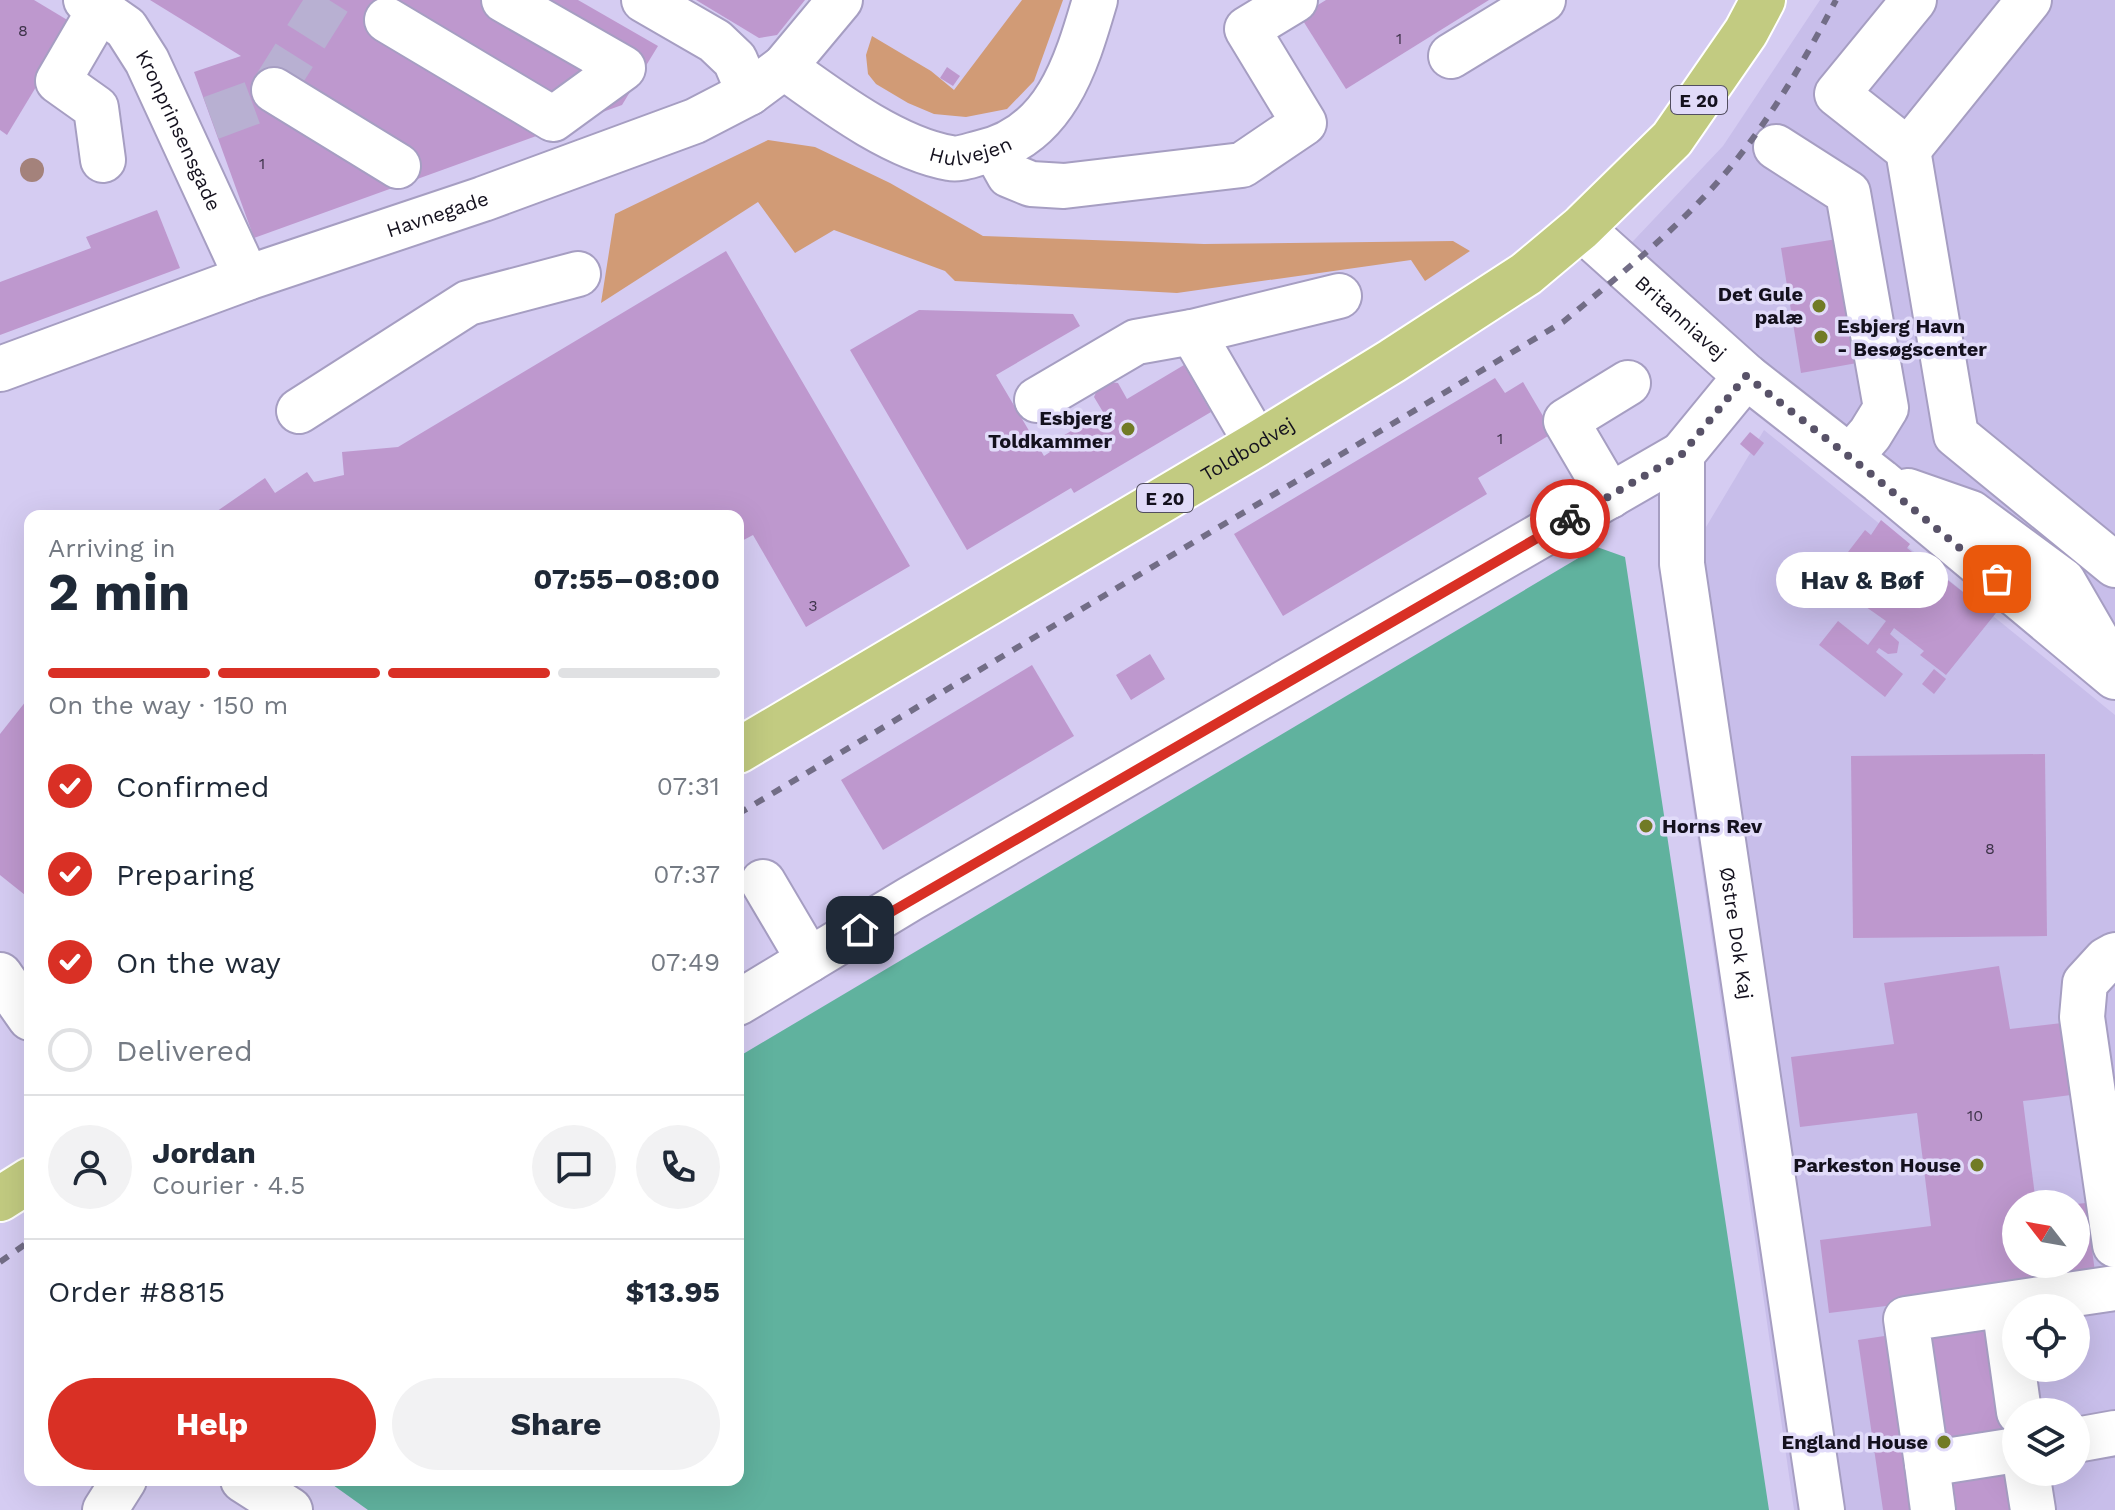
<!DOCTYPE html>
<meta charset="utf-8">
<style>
:root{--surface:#fff;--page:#f2f2f3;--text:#1f2937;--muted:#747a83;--line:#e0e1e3;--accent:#d93025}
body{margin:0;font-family:"Work Sans",sans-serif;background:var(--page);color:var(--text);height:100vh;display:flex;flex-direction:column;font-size:30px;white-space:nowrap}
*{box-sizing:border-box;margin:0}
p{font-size:26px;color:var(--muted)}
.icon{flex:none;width:44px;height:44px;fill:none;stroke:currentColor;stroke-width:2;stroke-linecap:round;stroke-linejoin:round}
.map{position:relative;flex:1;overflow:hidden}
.details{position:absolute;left:24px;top:510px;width:720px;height:976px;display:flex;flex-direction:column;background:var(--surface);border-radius:16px;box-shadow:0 8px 32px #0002}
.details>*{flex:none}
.needle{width:52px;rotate:301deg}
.fabs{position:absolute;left:2002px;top:1190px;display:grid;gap:16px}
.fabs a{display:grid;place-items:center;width:88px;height:88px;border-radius:50%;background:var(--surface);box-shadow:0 8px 32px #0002;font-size:40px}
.pin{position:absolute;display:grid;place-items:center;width:68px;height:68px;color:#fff;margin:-34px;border-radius:16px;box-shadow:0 4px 12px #0006}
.courier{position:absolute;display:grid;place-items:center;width:80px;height:80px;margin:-40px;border:6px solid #d93025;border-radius:50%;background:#fff;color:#222;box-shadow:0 2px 10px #0007}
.bubble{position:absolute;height:56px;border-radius:28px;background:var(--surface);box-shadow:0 8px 32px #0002;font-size:26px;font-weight:700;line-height:56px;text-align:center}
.summary em{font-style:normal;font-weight:700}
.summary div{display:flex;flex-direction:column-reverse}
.summary{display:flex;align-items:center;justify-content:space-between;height:136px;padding:0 24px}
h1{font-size:52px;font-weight:700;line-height:60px}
.bar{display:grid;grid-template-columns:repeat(4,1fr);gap:12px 8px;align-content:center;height:96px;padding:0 24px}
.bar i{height:10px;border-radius:6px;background:var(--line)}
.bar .active{background:var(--accent)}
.bar p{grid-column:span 4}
.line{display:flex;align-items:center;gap:20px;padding:0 24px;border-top:2px solid var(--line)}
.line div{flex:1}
.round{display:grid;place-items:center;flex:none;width:84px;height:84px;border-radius:42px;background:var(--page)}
ol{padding:0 24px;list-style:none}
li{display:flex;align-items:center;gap:24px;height:88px}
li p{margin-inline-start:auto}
li .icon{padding:8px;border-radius:50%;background:var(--accent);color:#fff;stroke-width:4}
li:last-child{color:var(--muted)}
li i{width:44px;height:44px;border:4px solid var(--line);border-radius:50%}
.button{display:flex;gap:16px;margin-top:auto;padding:16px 24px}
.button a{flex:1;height:92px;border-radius:48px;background:var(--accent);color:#fff;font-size:32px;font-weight:700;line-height:92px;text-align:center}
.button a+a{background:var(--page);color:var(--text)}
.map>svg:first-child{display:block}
</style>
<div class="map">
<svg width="2115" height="1510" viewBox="0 0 2115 1510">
<rect width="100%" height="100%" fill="#d5ccf2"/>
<g fill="#c8beea" fill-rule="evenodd">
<path d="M 1820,0 L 2115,0 L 2115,653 L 1619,256 L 1723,146 Z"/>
<path d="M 1764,430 L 2115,715 L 2115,1510 L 1794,1510 L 1663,599 ZM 2016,1204 L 2076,1204 L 2076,1264 L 2016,1264 ZM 2016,1308 L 2076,1308 L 2076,1368 L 2016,1368 ZM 2016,1412 L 2076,1412 L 2076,1472 L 2016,1472 Z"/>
</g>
<g fill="#d19b76">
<path d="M 1022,0 L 1063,0 L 1034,81 L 1007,109 L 966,117 L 934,114 L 908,103 L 876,84 L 868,74 L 866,55 L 872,36 L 931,71 L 954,90 Z"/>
<path d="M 768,140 L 815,147 L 890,183 L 983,236 L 1204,244 L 1453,241 L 1470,251 L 1425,281 L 1411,260 L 1177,293 L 955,281 L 945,271 L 834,230 L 795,253 L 758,202 L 601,303 L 615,214 Z"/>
</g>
<path fill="#60b29e" d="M 1597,547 L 1625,557 L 1769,1510 L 368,1510 L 326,1480 L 738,1480 L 738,1057 Z"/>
<g fill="#be98ce">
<path d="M 0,0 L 34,0 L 74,24 L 7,135 L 0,130 Z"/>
<path d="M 150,0 L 578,0 L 658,46 L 622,105 L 254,238 L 194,72 L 241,56 Z"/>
<path d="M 696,0 L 805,0 L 777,35 L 759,38 Z"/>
<path d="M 1326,0 L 1489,0 L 1346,89 L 1300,16 Z"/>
<path d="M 947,67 L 960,76 L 953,86 L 940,78 Z"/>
<path d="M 157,210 L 180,268 L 0,335 L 0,282 L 91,248 L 86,237 Z"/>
<path d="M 1837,239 L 1857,363 L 1801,373 L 1781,248 Z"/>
<path d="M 726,251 L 910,566 L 806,627 L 753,535 L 738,543 L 738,516 L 210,516 L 265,478 L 275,493 L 307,472 L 314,482 L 344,475 L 342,452 L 398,447 Z"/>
<path d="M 919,310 L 1073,314 L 1080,326 L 996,375 L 1044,456 L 1050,452 L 1046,446 L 1103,412 L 1094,397 L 1097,390 L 1109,382 L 1118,383 L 1127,399 L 1184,365 L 1211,412 L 1074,493 L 1071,488 L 967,550 L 850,350 Z"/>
<path d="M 1495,378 L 1505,393 L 1523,382 L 1553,433 L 1478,478 L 1487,494 L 1283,616 L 1234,534 Z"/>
<path d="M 1750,432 L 1764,443 L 1754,456 L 1740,444 Z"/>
<path d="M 1881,520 L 1910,544 L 1907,548 L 1968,596 L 1971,593 L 1996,613 L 1946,675 L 1920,655 L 1924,651 L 1894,628 L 1890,634 L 1899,642 L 1897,653 L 1888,654 L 1879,648 L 1876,652 L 1903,674 L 1885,697 L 1819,645 L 1838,621 L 1868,645 L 1886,621 L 1832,583 L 1843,569 L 1838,565 L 1865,530 L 1871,535 Z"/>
<path d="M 1150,654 L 1165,679 L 1131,700 L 1116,675 Z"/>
<path d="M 1032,665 L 1074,736 L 883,850 L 841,780 Z"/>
<path d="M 1934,669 L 1946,679 L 1934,694 L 1922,684 Z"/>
<path d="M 30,696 L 30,899 L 0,875 L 0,734 Z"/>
<path d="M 2045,754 L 2047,936 L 1853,938 L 1851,756 Z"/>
<path d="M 1999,966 L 2010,1029 L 2062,1023 L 2071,1095 L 2023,1101 L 2036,1204 L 2016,1204 L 2016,1264 L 2076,1264 L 2076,1204 L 2086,1203 L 2096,1280 L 1829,1313 L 1820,1240 L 1931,1226 L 1917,1113 L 1800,1127 L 1791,1057 L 1894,1044 L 1884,983 Z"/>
<path d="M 2016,1316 L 2016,1412 L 2051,1510 L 1883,1510 L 1858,1340 Z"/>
</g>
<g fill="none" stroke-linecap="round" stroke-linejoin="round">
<path stroke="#b8b0d2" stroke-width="44" stroke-dasharray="44 22" stroke-linecap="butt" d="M 211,118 L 268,97 L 329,0"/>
<defs>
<g id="minor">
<path id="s1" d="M 86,0 L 126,28 L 147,61 L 247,278"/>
<path d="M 644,0 L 715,41 L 735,60 L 749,93"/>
<path d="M 1914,0 L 1837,94 L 1908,150 L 1956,435 L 2115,565"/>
<path d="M 100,9 L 58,81 L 96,108 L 103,160"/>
<path d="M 387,20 L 553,119 L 623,68 L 504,0"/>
<path d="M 1451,56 L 1543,0"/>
<path id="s2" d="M 784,67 C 830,100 893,148 950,158 C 959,160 971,155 980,153 C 1055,137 1076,65 1095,0"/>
<path d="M 274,90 L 398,166"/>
<path d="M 1776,147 L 1848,193 L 1886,408 L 1870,434 L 1850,457"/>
<path d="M 995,150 L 1009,175 L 1031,184 L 1064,186 L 1242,165 L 1304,123 L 1247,29 L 1295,0"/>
<path d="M 1908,150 L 2029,0"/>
<path id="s3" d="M 1581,228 L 1746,376 L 1880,481 L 2115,677"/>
<path d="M 1192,332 L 1257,444"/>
<path id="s4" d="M 0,369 L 247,278 L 483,199 L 695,121 L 749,93 L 784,67 L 840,0"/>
<path id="s5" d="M 1746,376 L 1682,454 L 1682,564 L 1822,1510"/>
<path d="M 1037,400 L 1136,342 L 1192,332 L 1339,296"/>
<path d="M 299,411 L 468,303 L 578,274"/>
<path d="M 1908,491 L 1971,513 L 2063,581 L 2108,659"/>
<path d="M 1610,496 L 1566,421 L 1628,383"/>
<path d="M 763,882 L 809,960"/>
<path d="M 2115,955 L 2106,960 L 2085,983 L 2082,1017 L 2115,1245"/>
<path d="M 0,975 L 30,1018"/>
<path d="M 738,1003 L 910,899 L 1682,454"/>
<path d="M 2004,1305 L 2019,1412"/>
<path d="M 2076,1440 L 2115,1433"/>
<path d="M 2016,1450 L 1927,1464 L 1906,1319 L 2115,1288"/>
<path d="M 1927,1464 L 1933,1510"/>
<path d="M 2027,1472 L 2033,1510"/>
<path d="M 243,1480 L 290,1510"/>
<path d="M 105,1510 L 124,1480"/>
</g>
<g id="major">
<path id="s6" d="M 738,751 L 1257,444 L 1392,361 L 1526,274 L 1581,228 L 1672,139 L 1746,32 L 1763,0"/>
<path d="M 0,1199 L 30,1180"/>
</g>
</defs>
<use href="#minor" stroke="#a69ec2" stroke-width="48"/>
<use href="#major" stroke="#fff" stroke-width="48"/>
<use href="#minor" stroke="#fff" stroke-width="44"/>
<use href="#major" stroke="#c2cb81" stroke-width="44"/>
<g stroke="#726d86" stroke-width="6" stroke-dasharray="10 10" stroke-linecap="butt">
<path d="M 738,814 L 1563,322 C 1610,283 1658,245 1700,201 C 1757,143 1799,71 1836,0"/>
<path d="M 0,1262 L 30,1241"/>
</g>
</g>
<circle fill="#a4827b" cx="32" cy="170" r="12"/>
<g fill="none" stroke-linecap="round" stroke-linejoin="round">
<path stroke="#585268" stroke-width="8" stroke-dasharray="0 14.4" d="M 1570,519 L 1682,454 L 1746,376 L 1865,469 L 1997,579"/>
<path stroke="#d93025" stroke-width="10" d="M 860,930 L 1570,519"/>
</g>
<g fill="#717b26" stroke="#e1dbf9" stroke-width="3">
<circle cx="1819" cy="306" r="8"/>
<circle cx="1821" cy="337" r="8"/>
<circle cx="1128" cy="429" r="8"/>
<circle cx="1646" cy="826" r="8"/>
<circle cx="1977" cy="1165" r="8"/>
<circle cx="1944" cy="1442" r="8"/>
</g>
<g text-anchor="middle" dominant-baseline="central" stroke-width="7" stroke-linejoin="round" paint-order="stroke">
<g font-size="16" fill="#3e334a">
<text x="23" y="30">8</text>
<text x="1399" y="38">1</text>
<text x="262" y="163">1</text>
<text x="1500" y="438">1</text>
<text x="813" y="605">3</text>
<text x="1990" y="848">8</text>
<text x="1975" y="1115">10</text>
</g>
<g fill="#e1dbf9" stroke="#524e60" stroke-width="2">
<rect x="1671" y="86" width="56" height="28" rx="6"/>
<rect x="1137" y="484" width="56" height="28" rx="6"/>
</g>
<g font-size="18" font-weight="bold" fill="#14111e">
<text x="1699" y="100">E 20</text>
<text x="1165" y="498">E 20</text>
</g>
<g font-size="20" fill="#14111e" stroke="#e1dbf9">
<text stroke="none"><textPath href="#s1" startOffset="164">Kronprinsensgade</textPath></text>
<text stroke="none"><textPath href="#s2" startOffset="212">Hulvejen</textPath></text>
<text stroke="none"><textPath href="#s4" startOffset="464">Havnegade</textPath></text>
<text stroke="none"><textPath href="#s3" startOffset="134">Britanniavej</textPath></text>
<text stroke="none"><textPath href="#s6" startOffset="592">Toldbodvej</textPath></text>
<text stroke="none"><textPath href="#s5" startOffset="584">Østre Dok Kaj</textPath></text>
</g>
<g font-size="20" font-weight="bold" fill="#14111e" stroke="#e1dbf9" text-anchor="end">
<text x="1803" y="294">Det Gule<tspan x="1803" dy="23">palæ</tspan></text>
<text x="1837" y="326" text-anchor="start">Esbjerg Havn<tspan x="1837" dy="23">- Besøgscenter</tspan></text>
<text x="1112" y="418">Esbjerg<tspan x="1112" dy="23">Toldkammer</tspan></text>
<text x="1662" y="826" text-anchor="start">Horns Rev</text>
<text x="1961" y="1165">Parkeston House</text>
<text x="1928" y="1442">England House</text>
</g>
</g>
</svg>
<div class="fabs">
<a><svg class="needle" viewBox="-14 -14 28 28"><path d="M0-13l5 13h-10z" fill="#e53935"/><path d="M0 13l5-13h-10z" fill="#747a83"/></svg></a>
<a><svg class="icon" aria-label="locate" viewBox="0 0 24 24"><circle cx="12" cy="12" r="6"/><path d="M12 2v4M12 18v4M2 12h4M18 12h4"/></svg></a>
<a><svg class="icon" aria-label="layers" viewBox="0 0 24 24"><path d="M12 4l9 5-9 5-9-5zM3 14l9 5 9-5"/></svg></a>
</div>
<div class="pin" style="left:1997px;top:579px;background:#ea580c"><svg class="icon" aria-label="bag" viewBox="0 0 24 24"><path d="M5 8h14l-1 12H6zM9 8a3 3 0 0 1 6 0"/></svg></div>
<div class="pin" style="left:860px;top:930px;background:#1f2937"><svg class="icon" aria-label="home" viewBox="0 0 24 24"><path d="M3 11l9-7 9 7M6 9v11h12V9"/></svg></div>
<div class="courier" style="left:1570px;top:519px"><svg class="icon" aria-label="bike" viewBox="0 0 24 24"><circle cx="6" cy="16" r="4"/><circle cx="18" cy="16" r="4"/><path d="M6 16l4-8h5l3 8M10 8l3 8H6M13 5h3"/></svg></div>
<div class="bubble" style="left:1776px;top:552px;width:172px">Hav &amp; Bøf</div>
<section class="details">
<div class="summary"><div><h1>2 min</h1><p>Arriving in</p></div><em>07:55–08:00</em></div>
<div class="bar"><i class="active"></i><i class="active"></i><i class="active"></i><i></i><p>On the way · 150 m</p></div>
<ol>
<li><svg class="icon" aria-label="check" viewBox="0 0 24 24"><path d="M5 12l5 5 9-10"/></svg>Confirmed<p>07:31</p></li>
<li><svg class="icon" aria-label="check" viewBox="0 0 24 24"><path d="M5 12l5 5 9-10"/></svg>Preparing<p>07:37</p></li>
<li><svg class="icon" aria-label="check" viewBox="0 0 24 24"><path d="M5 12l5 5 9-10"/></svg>On the way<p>07:49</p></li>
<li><i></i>Delivered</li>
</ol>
<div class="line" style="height:144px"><a class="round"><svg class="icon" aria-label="person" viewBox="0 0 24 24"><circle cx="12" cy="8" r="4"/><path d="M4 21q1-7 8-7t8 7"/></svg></a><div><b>Jordan</b><p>Courier · 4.5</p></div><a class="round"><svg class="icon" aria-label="chat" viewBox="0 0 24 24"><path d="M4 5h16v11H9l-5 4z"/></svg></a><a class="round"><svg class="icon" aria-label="phone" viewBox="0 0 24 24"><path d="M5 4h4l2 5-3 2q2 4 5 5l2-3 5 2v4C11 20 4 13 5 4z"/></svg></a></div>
<div class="line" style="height:104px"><div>Order #8815</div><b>$13.95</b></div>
<div class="button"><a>Help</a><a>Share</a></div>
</section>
</div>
